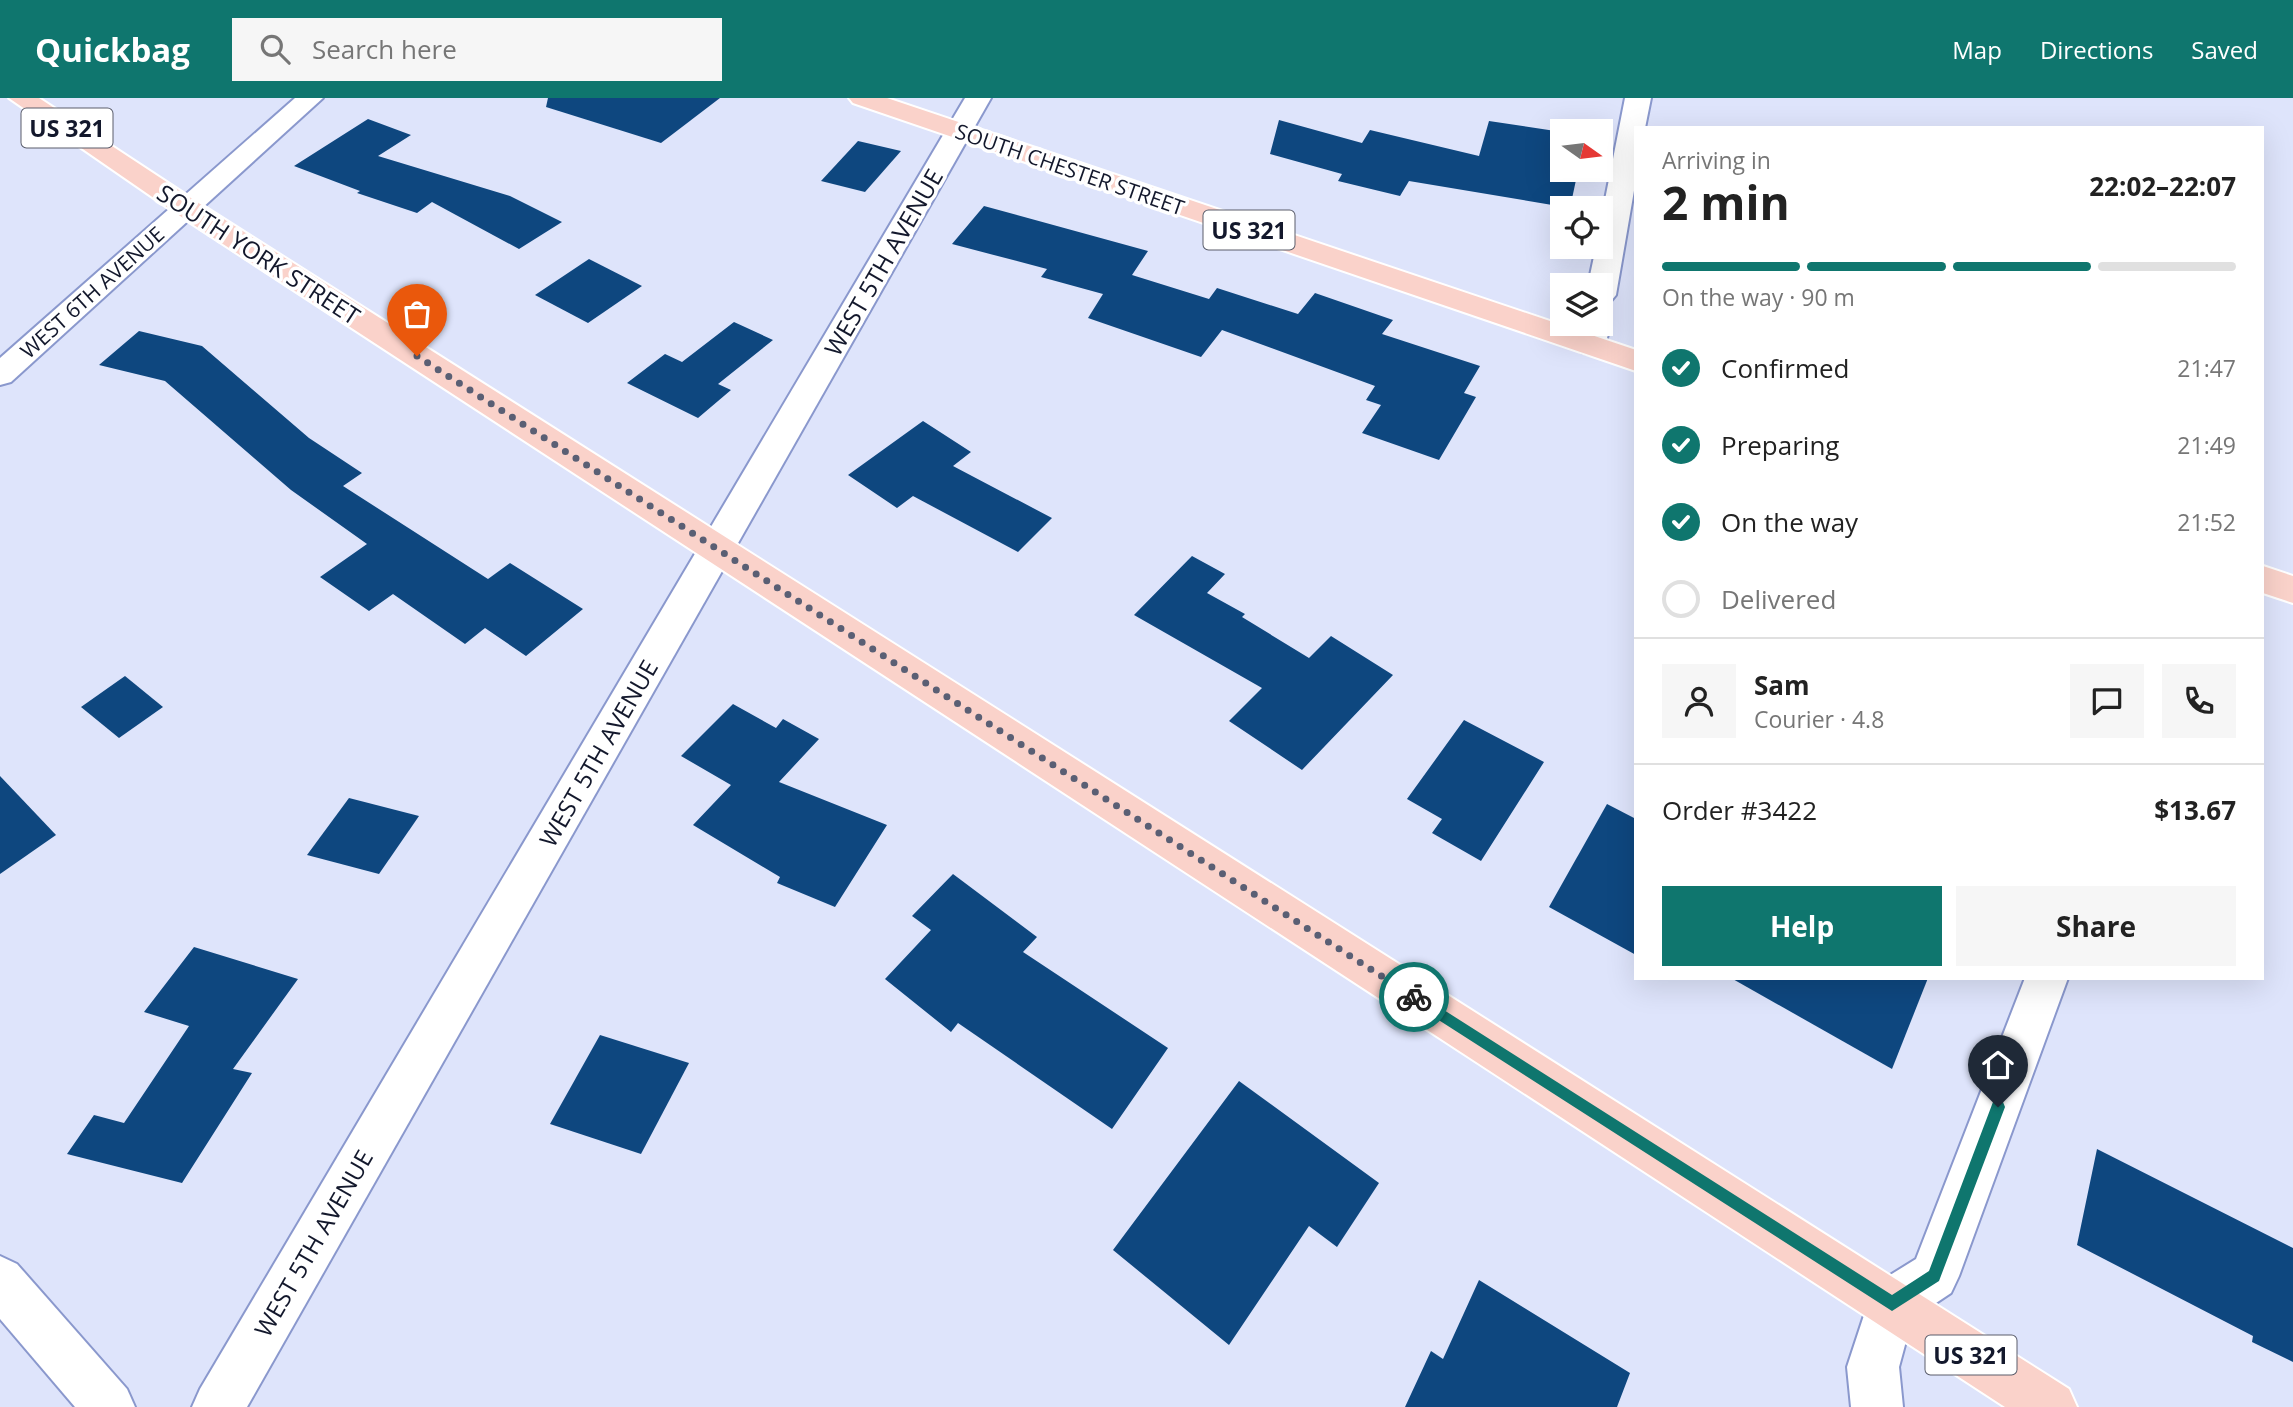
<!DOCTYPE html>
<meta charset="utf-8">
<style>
:root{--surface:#fff;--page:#f6f6f6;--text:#222;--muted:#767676;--line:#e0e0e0;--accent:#0f766e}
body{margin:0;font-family:"Open Sans",sans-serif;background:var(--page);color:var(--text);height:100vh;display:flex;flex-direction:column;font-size:26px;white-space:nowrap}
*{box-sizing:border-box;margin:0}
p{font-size:23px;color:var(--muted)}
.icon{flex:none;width:38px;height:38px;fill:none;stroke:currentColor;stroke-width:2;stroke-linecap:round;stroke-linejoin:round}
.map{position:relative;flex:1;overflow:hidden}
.drawer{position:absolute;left:1634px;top:28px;width:630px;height:854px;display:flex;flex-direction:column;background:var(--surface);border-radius:0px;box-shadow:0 7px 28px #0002}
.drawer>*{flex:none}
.needle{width:46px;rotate:104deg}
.buttons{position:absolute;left:1550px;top:21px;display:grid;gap:14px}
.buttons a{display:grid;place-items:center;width:63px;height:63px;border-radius:0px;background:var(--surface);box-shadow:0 7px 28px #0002;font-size:35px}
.pin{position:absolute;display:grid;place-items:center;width:60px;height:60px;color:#fff;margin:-72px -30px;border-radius:50% 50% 50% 0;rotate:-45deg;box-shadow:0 0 7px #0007}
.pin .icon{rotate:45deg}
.courier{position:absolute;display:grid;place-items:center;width:70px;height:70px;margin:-35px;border:5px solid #0f766e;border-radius:50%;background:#fff;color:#222;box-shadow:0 2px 9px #0007}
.overview em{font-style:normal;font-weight:700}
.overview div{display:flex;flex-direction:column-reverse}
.overview{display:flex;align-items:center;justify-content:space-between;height:119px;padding:0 28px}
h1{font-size:46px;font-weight:700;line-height:52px}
.bar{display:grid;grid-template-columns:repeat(4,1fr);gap:10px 7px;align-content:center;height:84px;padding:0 28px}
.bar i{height:9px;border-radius:5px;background:var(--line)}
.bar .current{background:var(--accent)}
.bar p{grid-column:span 4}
.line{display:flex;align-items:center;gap:18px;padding:0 28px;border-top:2px solid var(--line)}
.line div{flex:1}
.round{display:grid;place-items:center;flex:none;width:74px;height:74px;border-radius:0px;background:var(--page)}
ol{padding:0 28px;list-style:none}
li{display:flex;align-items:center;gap:21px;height:77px}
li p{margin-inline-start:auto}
li .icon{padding:7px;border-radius:50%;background:var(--accent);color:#fff;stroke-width:4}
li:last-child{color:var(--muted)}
li i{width:38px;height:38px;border:4px solid var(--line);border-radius:50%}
.action{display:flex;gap:14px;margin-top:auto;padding:14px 28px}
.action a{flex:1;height:80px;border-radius:0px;background:var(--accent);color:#fff;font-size:28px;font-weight:700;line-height:80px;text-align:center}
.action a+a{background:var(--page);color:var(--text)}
header{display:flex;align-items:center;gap:42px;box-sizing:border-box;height:98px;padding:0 35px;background:var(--accent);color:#fff}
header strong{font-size:33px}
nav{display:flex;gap:38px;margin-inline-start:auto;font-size:24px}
.search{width:490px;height:63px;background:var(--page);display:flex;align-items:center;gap:18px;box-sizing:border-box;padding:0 24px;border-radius:0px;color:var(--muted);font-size:26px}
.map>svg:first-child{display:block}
</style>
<header>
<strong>Quickbag</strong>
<div class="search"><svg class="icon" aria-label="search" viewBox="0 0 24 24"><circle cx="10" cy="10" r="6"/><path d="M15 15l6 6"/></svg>Search here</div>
<nav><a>Map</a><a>Directions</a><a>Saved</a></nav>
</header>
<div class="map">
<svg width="2293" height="1309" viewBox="0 0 2293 1309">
<rect width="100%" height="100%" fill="#dee4fb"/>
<g fill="#0e477f">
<path d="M 548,0 L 720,0 L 661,45 L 546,9 Z"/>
<path d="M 368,21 L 411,37 L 378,58 L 510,98 L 562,124 L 519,151 L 432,104 L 417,115 L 357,95 L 360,93 L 294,68 Z"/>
<path d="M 1279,22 L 1362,45 L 1370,32 L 1479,58 L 1489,23 L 1562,34 L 1553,76 L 1576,82 L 1570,110 L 1409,83 L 1400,98 L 1338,83 L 1342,76 L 1270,56 Z"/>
<path d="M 858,43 L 901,53 L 865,94 L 821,83 Z"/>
<path d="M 984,108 L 1148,153 L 1132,177 L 1209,201 L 1217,190 L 1298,216 L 1315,195 L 1393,222 L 1382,236 L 1480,268 L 1464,295 L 1476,299 L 1439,362 L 1362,335 L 1381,307 L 1366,302 L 1375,288 L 1222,232 L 1201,259 L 1088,220 L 1103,196 L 1041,179 L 1047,171 L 952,146 Z"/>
<path d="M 589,161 L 642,188 L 588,225 L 535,197 Z"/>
<path d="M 734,224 L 773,242 L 718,286 L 731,292 L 698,320 L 627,285 L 665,256 L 682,264 Z"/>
<path d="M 139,233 L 202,248 L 309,340 L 362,375 L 343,388 L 488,481 L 510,465 L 583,511 L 526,558 L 485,530 L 465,546 L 393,496 L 369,513 L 320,479 L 367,446 L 291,392 L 165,283 L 99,267 Z"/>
<path d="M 923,323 L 971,354 L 953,368 L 1052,420 L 1018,454 L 913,398 L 897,410 L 848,377 Z"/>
<path d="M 1192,458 L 1225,476 L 1207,495 L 1245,516 L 1242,519 L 1309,560 L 1331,538 L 1393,577 L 1302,672 L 1229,623 L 1262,590 L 1134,517 Z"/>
<path d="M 125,578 L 163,609 L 119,640 L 81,609 Z"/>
<path d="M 733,606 L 776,630 L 783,621 L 819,641 L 779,684 L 887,727 L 835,809 L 777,785 L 780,779 L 693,727 L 731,687 L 681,658 Z"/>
<path d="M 1464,622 L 1544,664 L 1481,763 L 1432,735 L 1442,721 L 1407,701 Z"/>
<path d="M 0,678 L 56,737 L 0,776 Z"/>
<path d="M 349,700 L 419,718 L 379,776 L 307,757 Z"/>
<path d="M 1607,706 L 1636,721 L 1636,857 L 1549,809 Z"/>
<path d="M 953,776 L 1037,839 L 1023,854 L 1168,950 L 1112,1031 L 958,925 L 951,934 L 885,881 L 931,832 L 912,818 Z"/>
<path d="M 194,849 L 298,881 L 233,971 L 252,975 L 182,1085 L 67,1056 L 94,1017 L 124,1025 L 189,928 L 144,914 Z"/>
<path d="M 1731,880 L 1928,880 L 1892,971 Z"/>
<path d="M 600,937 L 689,965 L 641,1056 L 550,1026 Z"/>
<path d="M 1239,983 L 1379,1085 L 1337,1149 L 1309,1128 L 1229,1247 L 1113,1152 Z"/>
<path d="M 2097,1051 L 2293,1150 L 2293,1264 L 2252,1244 L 2253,1238 L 2077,1147 Z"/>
<path d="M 1479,1182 L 1630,1275 L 1617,1309 L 1405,1309 L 1431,1253 L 1443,1261 Z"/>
</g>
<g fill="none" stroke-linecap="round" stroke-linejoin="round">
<defs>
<g id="street">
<path d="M 295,0 L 323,0 L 11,284 L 0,287 L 0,260 Z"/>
<path d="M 965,0 L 991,0 L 247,1309 L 192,1309 L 200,1291 Z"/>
<path d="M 1625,0 L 1651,0 L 1645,30 L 1636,30 L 1636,81 L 1616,197 L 1611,203 L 1601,206 L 1601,187 L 1588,187 L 1596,149 L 1601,149 L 1601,122 Z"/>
<path d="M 1601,218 L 1611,226 L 1603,254 L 1592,257 L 1581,254 L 1577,247 L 1581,226 L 1601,226 Z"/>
<path d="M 2025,880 L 2068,880 L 1959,1178 L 1951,1195 L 1912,1221 L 1899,1269 L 1903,1309 L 1851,1309 L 1847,1269 L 1874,1187 L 1916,1161 Z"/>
<path d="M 0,1158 L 17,1166 L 127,1291 L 135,1309 L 75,1309 L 0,1221 Z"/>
</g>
<g id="primary">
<path d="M 9,0 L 39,0 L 197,104 L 2069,1291 L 2077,1309 L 2005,1309 L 177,116 Z"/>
<path d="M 849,0 L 887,0 L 1636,252 L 1636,273 L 853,5 Z"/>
<path d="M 2263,468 L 2293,478 L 2293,505 L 2263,495 Z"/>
</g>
</defs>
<use href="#street" stroke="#8a98cd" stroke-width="4"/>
<use href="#primary" stroke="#fff" stroke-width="4"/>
<use href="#street" fill="#fff" fill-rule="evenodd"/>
<use href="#primary" fill="#fad2ca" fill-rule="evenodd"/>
</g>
<path fill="#0f766e" d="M 1414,893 L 1892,1197 L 1929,1173 L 1993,1004 L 2003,1004 L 2005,1009 L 1939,1183 L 1892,1213 L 1409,903 L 1409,894 Z"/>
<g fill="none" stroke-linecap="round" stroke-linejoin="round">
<path stroke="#5a5f74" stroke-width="7" stroke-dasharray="0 12.6" d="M 417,258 L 1414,899"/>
</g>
<g text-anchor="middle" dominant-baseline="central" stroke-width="7" stroke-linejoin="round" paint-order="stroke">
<g font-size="21" fill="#13182c" stroke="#fff">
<text transform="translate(1070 71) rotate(19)">SOUTH CHESTER STREET</text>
<text transform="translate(92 194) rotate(-42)">WEST 6TH AVENUE</text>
</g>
<g fill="#fff" stroke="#5a5d6b" stroke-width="2">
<rect x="21.5" y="10.5" width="91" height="39" rx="5"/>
<rect x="1203.5" y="112.5" width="91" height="39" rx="5"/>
<rect x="1925.5" y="1237.5" width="91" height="39" rx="5"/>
</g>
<g font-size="23" font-weight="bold" fill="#13182c">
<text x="67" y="30">US 321</text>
<text x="1249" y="132">US 321</text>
<text x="1971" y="1257">US 321</text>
</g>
<g font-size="24" fill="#13182c" stroke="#fff">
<text transform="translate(259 156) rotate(33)">SOUTH YORK STREET</text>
<text transform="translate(883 164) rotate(-60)">WEST 5TH AVENUE</text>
<text transform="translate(598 655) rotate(-60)">WEST 5TH AVENUE</text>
<text transform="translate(313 1145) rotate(-60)">WEST 5TH AVENUE</text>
</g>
</g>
</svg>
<div class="buttons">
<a><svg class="needle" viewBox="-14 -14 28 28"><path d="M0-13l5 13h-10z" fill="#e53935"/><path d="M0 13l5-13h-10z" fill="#767676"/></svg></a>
<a><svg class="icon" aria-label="locate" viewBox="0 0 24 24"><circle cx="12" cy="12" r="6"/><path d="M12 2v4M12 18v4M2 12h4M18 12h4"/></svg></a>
<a><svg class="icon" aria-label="layers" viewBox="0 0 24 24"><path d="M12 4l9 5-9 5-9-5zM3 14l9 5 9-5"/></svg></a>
</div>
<div class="pin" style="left:417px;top:258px;background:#ea580c"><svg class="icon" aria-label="bag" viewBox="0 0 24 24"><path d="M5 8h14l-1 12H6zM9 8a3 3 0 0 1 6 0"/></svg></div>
<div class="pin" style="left:1998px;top:1009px;background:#1f2937"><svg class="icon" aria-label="home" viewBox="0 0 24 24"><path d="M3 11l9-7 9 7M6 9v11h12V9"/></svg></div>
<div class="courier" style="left:1414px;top:899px"><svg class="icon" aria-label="bike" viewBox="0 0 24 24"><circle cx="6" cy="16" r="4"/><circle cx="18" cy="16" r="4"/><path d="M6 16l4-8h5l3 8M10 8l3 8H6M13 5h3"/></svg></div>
<section class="drawer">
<div class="overview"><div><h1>2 min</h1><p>Arriving in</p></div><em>22:02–22:07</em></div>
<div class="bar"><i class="current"></i><i class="current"></i><i class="current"></i><i></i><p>On the way · 90 m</p></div>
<ol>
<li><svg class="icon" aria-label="check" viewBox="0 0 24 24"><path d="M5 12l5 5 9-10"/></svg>Confirmed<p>21:47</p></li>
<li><svg class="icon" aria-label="check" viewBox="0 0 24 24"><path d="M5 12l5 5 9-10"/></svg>Preparing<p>21:49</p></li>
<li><svg class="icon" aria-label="check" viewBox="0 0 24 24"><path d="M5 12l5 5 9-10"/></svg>On the way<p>21:52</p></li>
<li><i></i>Delivered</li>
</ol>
<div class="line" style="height:126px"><a class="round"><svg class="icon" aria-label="person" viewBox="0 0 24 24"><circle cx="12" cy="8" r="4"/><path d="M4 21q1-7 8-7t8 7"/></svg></a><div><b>Sam</b><p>Courier · 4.8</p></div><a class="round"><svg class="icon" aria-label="chat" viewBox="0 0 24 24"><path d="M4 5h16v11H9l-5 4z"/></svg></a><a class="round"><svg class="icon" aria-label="phone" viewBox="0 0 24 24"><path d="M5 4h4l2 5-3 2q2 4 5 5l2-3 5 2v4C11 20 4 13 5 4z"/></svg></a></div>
<div class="line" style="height:91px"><div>Order #3422</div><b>$13.67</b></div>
<div class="action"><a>Help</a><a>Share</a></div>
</section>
</div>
